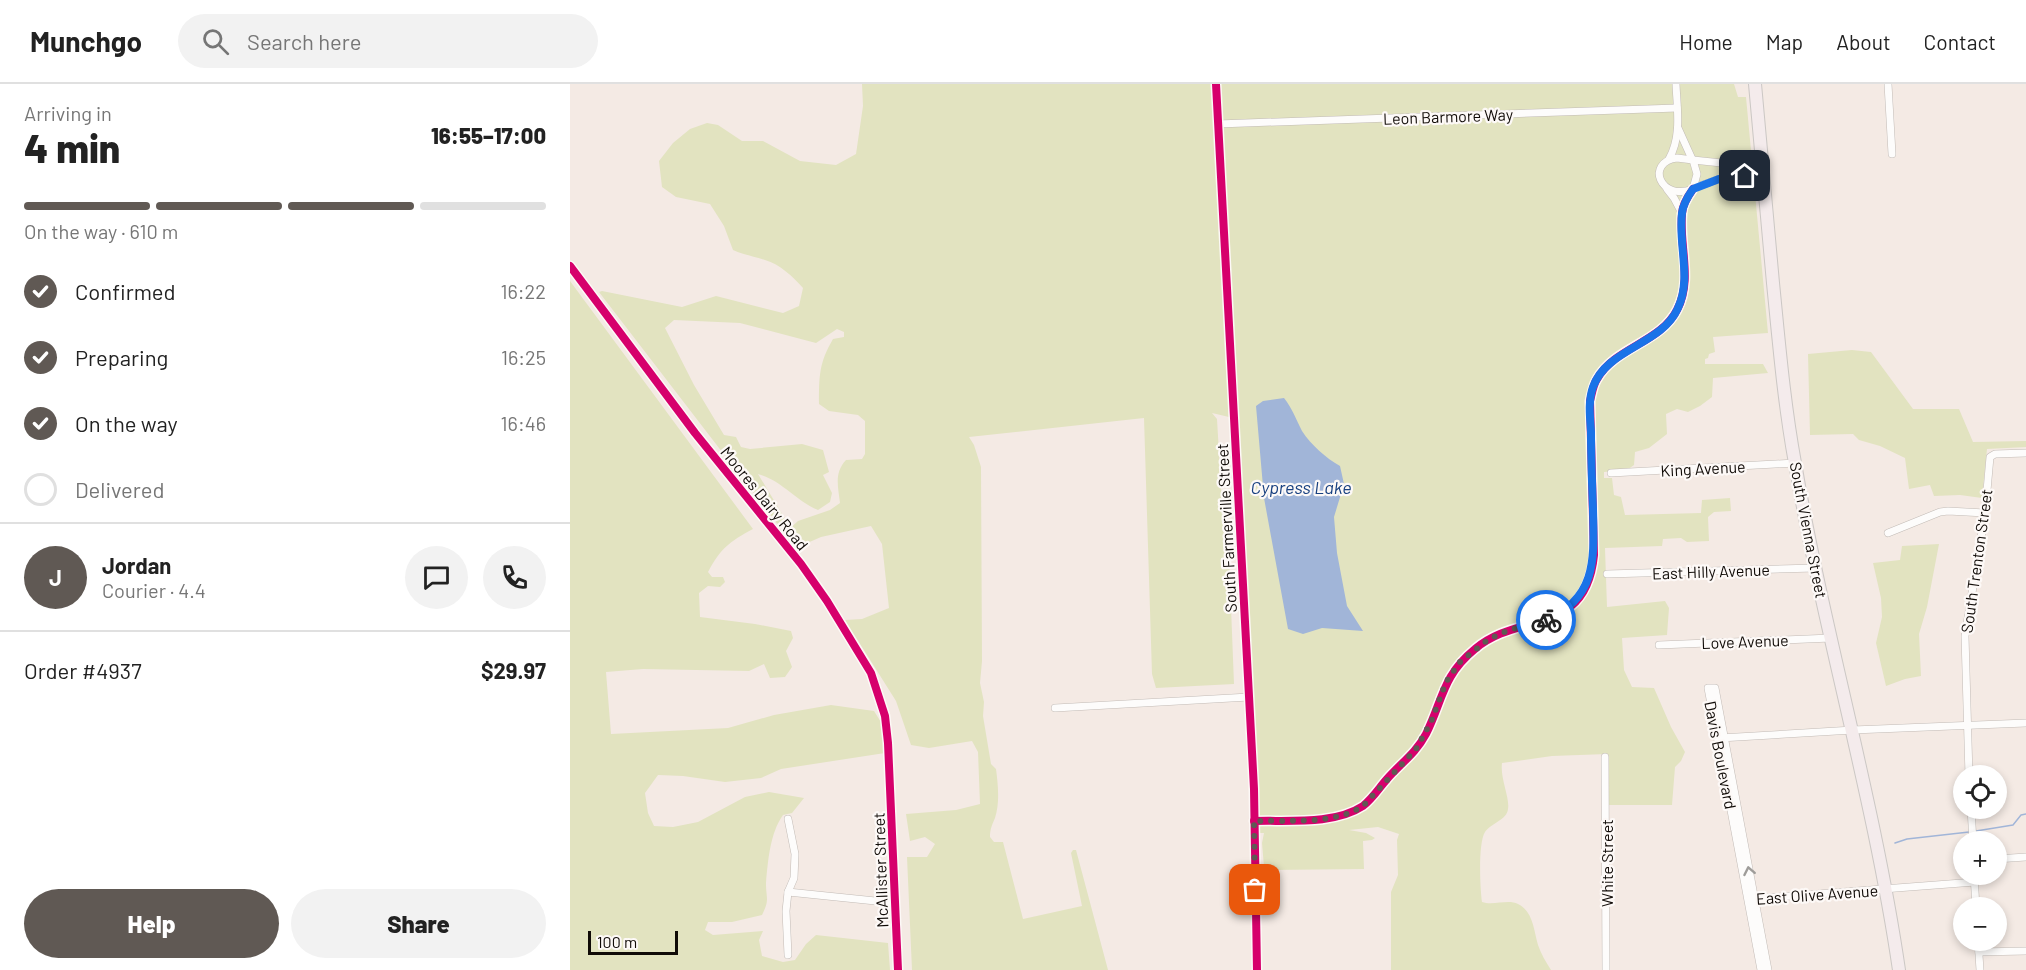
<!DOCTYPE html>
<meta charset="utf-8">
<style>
:root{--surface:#fff;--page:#f2f2f2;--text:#222;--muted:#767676;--line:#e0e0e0;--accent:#605954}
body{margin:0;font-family:Barlow,sans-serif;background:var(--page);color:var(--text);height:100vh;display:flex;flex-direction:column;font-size:22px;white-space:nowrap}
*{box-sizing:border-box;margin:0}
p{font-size:20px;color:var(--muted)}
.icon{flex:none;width:33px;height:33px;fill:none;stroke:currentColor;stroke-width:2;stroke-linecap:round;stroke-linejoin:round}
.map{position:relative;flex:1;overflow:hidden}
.drawer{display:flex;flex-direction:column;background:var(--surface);width:570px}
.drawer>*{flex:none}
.buttons{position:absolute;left:1383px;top:681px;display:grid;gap:12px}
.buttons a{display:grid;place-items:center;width:54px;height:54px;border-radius:50%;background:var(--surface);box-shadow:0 3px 9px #0003;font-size:30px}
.scale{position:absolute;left:18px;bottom:15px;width:90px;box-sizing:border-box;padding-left:6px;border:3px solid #100b07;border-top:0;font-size:16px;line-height:21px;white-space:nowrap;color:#100b07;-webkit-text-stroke:4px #fdf9f7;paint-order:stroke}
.pin{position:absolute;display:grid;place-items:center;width:51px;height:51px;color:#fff;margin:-26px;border-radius:12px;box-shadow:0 3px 9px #0006}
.courier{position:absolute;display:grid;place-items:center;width:60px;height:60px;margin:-30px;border:4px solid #1a73e8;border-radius:50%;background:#fff;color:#222;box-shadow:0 2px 8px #0007}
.summary em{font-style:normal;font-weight:800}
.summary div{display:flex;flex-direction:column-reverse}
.summary{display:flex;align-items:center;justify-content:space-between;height:102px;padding:0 24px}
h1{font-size:39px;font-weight:800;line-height:45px}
.bar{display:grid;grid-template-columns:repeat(4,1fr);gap:9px 6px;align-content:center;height:72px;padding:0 24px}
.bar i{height:8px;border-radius:4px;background:var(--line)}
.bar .selected{background:var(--accent)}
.bar p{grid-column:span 4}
.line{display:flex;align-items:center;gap:15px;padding:0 24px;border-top:2px solid var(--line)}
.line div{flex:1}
.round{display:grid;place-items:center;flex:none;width:63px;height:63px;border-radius:32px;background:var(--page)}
ol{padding:0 24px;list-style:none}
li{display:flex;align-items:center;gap:18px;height:66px}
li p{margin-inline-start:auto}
li .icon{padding:6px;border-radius:50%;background:var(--accent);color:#fff;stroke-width:4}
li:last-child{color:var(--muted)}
li i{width:33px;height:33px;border:3px solid var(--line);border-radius:50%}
.cta{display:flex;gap:12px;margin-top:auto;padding:12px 24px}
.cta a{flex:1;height:69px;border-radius:36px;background:var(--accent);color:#fff;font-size:24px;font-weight:800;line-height:69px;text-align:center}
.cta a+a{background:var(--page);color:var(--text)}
header{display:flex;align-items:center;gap:36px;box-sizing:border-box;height:84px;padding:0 30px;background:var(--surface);border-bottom:2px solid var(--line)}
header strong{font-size:28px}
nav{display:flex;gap:33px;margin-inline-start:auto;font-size:21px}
.search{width:420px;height:54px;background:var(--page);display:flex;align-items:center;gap:15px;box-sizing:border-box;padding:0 21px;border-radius:33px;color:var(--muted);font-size:22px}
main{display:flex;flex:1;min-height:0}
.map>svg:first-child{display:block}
</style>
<header>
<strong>Munchgo</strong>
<div class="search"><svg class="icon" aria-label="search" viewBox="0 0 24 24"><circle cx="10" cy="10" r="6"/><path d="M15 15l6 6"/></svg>Search here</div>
<nav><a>Home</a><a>Map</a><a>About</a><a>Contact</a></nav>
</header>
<main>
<section class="drawer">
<div class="summary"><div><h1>4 min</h1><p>Arriving in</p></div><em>16:55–17:00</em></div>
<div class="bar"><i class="selected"></i><i class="selected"></i><i class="selected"></i><i></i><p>On the way · 610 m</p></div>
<ol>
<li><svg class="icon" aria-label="check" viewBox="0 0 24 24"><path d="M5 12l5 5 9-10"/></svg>Confirmed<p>16:22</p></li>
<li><svg class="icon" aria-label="check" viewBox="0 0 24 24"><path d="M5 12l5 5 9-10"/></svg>Preparing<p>16:25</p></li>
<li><svg class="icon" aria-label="check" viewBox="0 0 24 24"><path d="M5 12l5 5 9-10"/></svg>On the way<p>16:46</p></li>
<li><i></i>Delivered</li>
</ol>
<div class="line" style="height:108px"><b class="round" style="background:var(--accent);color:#fff">J</b><div><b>Jordan</b><p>Courier · 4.4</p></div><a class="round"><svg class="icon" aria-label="chat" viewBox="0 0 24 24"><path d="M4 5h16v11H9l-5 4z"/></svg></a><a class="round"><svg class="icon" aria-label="phone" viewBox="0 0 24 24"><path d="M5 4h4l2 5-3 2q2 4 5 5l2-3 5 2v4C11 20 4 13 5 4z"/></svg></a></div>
<div class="line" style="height:78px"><div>Order #4937</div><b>$29.97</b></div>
<div class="cta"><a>Help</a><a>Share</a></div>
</section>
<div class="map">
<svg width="1456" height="886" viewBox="0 0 1456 886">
<rect width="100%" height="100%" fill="#f4eae4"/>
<g fill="#e2e3c0">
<path d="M 292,0 L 643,0 L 659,333 L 642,329 L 647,335 L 655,471 L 659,472 L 664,600 L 586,604 L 582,590 L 574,334 L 399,353 L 404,361 L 411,383 L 412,577 L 410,599 L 414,618 L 413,632 L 421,680 L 426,685 C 428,700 430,719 425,734 C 422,741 420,745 420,753 L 424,758 L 433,758 L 453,835 L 512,822 L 501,769 L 503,766 L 506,766 L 538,886 L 342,886 L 337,773 L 357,773 L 365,760 L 355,753 L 340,757 L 336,730 L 386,726 L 410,720 L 408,668 L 402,657 L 359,664 L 341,661 L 326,617 L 275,536 L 292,535 L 319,524 L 312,460 L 301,442 L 251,453 L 235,460 L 216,448 L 228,437 L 260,426 L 270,419 C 268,402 264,389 276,376 L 292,375 L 295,370 L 295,337 L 288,331 L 259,327 L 249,320 C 249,292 249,279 263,255 L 274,253 L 274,248 L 267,245 L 246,259 L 170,239 L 104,236 L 95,244 L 124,301 L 154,351 L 166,353 L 171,363 L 180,365 L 232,360 L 253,366 L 259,388 L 253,391 L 262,409 L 260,418 L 248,426 C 225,416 211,396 188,390 L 217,438 L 209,442 L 29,208 L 32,207 L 112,223 L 146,212 L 213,229 L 229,222 L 233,204 C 223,193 210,180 195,176 C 183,172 174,171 163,166 L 154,142 L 140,120 L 106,113 L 92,103 L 89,77 L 103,59 L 120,45 L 137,39 L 148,41 L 172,57 L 193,57 L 230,77 L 266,81 L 286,70 L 293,22 Z"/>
<path d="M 650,0 L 1164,0 L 1168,13 L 1176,13 L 1198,249 L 1143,253 L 1145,268 L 1139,270 L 1138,274 L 1135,275 L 1135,280 L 1193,280 L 1198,289 L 1143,294 L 1142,313 L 1130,322 L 1118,328 L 1107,325 L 1096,330 L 1097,350 L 1079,364 L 1065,368 L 1064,381 L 1057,386 L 1034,388 L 1034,394 L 1042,394 L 1044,411 L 1051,413 L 1055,431 L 1131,429 L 1132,416 L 1160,414 L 1161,427 L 1144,428 L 1138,433 L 1139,457 L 1117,458 L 1111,454 L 1093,455 L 1092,462 L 1035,464 L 1037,523 L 1095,517 L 1099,524 L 1097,551 L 1052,554 L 1054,586 L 1062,603 L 1084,604 L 1101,643 L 1115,668 L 1111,677 L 1105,683 L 1102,721 L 1039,721 L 1037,670 L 982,672 L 932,679 C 930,695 940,713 938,725 C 937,736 921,739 915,748 C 908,759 910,804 912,818 C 923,822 938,815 948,820 C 963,827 964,847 968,861 C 971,870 976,878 981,886 L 821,886 L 821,808 L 828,791 L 827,756 L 829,750 L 808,743 L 779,746 L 796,749 L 805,754 L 802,756 L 793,757 L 794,785 L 698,786 L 694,783 L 692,759 L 694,749 L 688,749 Z"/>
<path d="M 0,197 L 183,445 C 159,458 151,464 138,488 L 142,493 L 153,493 L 155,498 L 150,503 L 138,502 L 129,509 L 130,533 L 185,540 L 221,547 L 223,554 L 216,567 L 222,583 L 215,593 L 200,594 L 194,580 L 179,587 L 73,585 L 36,588 L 41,650 L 158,644 L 204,631 L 261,621 L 304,627 L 314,643 L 315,669 L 211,685 L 191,694 L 155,698 L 113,692 L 88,691 L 75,709 L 78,729 L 84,742 L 103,743 L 128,738 L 175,713 L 199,708 L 234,714 L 222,729 L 213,731 C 200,749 198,777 196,799 C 196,815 200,815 192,831 L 162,838 L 138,838 L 135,846 L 143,851 L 193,847 L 189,856 L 192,872 L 213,878 L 225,876 L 236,860 L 246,851 L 318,859 L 320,886 L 0,886 Z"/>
<path d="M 1282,266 L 1301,268 L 1343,325 L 1389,325 L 1403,358 L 1456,357 L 1456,363 L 1417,365 L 1412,414 L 1390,411 L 1364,412 L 1360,401 L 1339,405 L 1335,374 L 1310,362 L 1289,356 L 1283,350 L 1240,351 L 1238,270 Z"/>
<path d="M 1369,460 L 1357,523 L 1349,550 L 1351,592 L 1335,595 L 1316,602 L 1306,559 L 1312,533 L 1311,514 L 1303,479 L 1330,476 L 1332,462 Z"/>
</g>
<path fill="#a1b5d8" d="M 714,314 C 722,324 726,335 732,347 C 741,361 756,374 770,382 L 774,400 L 764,433 L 767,469 L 777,522 L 793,547 L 752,544 L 733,550 L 718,545 L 694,414 L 686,322 L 693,317 Z"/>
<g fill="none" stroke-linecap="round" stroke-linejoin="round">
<g stroke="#a1b5d8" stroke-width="1.5">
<path d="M 1406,747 L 1443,741 L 1451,731 L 1456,730"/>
<path d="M 1325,759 L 1337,755 L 1399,748"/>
</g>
<defs>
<g id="minor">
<path d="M 646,0 L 684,705 L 687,886"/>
<path d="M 1318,0 L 1322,70"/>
<path d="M 648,40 L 1107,24"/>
<path d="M 1108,44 L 1122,75"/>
<path d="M 1107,74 L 1123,76 L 1127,90 L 1123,105 C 1090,118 1075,78 1107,74 Z"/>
<path d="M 1099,75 C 1112,52 1107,25 1106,0"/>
<path d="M 1123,76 L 1161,80 L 1192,77"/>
<path d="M 1124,104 L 1149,95 L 1193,91"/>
<path d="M 1097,105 L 1104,114 L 1112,129"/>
<path d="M 0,182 L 125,349 L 231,480 L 257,517 L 301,589 L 315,632 L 318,659 L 328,886"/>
<path d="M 1041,389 L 1225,379"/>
<path d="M 1318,449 L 1370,428 L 1378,427 L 1415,429"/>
<path d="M 1037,490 L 1245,484"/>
<path d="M 1089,561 L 1261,554"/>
<path d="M 485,624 L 679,613"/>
<path d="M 1150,654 L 1283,646 L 1456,639"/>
<path d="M 1035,673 L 1036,886"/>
<path d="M 1399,692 L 1395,552 L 1415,429 L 1420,373 L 1425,370 L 1456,369"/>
<path d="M 1401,724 L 1403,758"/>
<path d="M 684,737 C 719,736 764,741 793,722 C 803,714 809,704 817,695 C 830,680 846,669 856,650 C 873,616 872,592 905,565 C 949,527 1016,553 1024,471 L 1020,317 C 1022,309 1023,301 1027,295 C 1045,263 1090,259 1107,226 C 1123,196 1109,162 1112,130 C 1112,121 1118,112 1123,105"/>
<path d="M 1426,775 L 1456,773"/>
<path d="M 1404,790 L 1406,824"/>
<path d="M 218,808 L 325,819"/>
<path d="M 1181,815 L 1405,798"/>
<path d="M 1408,856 L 1410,886"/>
<path d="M 1409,868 L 1456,867"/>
<path d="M 218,871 L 216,827 L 218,808 L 224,794 L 225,770 L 218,735"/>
<path d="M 1191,886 L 1138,604 L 1145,604 L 1198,886"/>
</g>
<path id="trunk" d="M 1185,0 C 1191,66 1197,133 1203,199 C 1209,259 1214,319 1225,379 C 1254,549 1304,715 1329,886"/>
</defs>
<use href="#minor" stroke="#c2bbb6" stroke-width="8"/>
<use href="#trunk" stroke="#cbc7c4" stroke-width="14"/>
<use href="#minor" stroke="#fdfcfb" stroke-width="7"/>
<use href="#trunk" stroke="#f4ebec" stroke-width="12"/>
<defs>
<g id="cycleway">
<path d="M 646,0 L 684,705 L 687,886"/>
<path d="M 0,182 L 125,349 L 231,480 L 257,517 L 301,589 L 315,632 L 318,659 L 328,886"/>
<path d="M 684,737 C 719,736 764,741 793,722 C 803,714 809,704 817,695 C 830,680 846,669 856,650 C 873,616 872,592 905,565 C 949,527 1016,553 1024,471 L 1020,317 C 1022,309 1023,301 1027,295 C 1045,263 1090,259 1107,226 C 1123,196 1109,162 1112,130 C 1112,121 1118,112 1123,105"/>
</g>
</defs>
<use href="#cycleway" stroke="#fdf9f7" stroke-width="11"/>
<use href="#cycleway" stroke="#d6006c" stroke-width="8"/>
</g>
<defs><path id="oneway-chevron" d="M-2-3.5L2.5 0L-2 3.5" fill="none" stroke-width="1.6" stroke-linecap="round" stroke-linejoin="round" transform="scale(1.5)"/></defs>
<use stroke="#9e9c99" href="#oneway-chevron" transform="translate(1179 787) rotate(-101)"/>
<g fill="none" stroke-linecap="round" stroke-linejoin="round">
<path stroke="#605954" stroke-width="6" stroke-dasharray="0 10.8" d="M 685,806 L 684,737 C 719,736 764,741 793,722 L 846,665 L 861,638 L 876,598 L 890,578 L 919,555 L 939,546 L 976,536"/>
<path stroke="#1a73e8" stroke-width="8" d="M 976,536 C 1028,514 1024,473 1023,425 C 1022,399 1021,374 1021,348 C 1020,333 1018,317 1023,303 C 1037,264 1092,261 1108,224 C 1122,194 1108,161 1112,129 C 1113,121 1118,112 1123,105 L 1149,95 L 1175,92"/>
</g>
<g text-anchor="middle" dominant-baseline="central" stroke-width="4.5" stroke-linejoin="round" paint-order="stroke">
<g font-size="16" fill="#100b07" stroke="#fdf9f7">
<text transform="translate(878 32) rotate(-2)">Leon Barmore Way</text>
<text transform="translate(1133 384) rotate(-3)">King Avenue</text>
<text transform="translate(195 414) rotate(51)">Moores Dairy Road</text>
<text transform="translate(656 444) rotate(-93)">South Farmerville Street</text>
<text transform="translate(1239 446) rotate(79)">South Vienna Street</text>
<text transform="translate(1406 477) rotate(-82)">South Trenton Street</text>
<text transform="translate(1141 487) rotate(-2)">East Hilly Avenue</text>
<text transform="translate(1175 557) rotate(-2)">Love Avenue</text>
<text transform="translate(1151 671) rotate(79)">Davis Boulevard</text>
<text transform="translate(1036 779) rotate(-90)">White Street</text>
<text transform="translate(310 786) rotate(-92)">McAllister Street</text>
<text transform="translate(1247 810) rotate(-4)">East Olive Avenue</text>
</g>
<g font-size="18" font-style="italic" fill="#184080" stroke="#fdf9f7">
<text x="731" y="403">Cypress Lake</text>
</g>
</g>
</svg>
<div class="buttons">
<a><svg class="icon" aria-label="locate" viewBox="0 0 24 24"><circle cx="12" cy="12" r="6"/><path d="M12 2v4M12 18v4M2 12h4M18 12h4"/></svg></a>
<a>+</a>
<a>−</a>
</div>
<div class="scale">100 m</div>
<div class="pin" style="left:685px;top:806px;background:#ea580c"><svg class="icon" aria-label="bag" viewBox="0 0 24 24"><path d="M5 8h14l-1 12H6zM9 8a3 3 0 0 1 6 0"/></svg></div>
<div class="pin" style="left:1175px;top:92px;background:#1f2937"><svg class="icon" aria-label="home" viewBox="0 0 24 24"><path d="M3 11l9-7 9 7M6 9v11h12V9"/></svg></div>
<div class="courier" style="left:976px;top:536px"><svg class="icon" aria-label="bike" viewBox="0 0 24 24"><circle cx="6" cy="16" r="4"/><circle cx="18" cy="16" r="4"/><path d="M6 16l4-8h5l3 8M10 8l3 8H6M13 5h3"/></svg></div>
</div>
</main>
